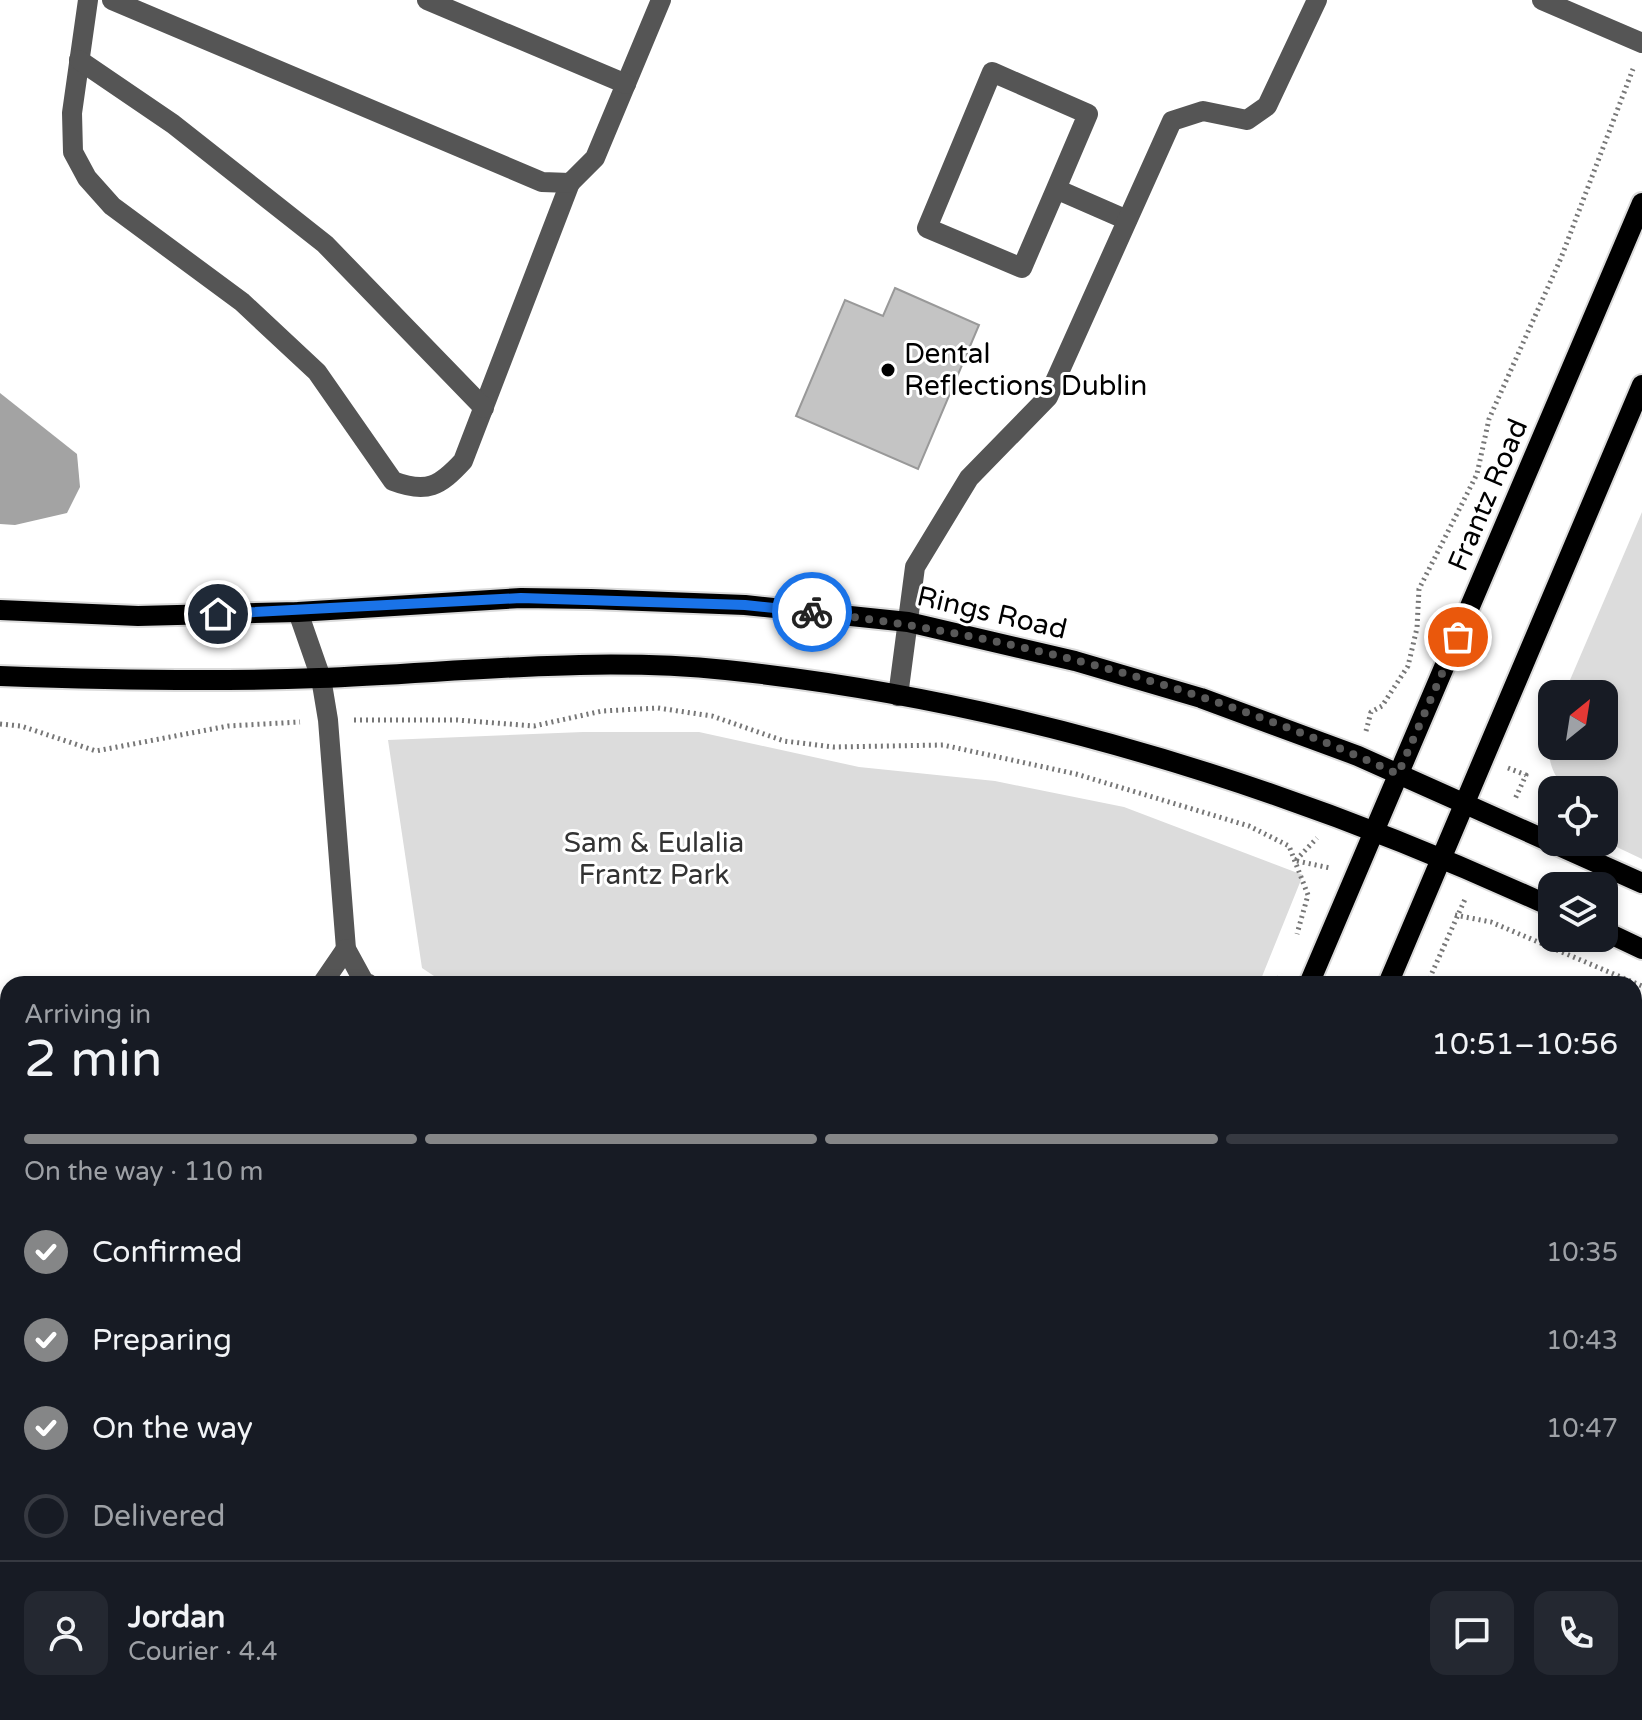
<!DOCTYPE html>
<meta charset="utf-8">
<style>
:root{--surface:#171b24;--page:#242831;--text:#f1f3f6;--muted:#9ea1a6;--line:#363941;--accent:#858687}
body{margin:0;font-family:"Varela Round",sans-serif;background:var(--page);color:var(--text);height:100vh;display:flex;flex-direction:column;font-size:30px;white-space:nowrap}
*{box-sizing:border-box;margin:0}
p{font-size:26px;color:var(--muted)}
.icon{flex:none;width:44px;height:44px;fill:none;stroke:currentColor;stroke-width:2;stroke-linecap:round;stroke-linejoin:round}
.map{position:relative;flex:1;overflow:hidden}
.side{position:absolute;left:0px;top:976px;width:1642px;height:744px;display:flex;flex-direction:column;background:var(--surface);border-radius:24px 24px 0 0;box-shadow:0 4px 12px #0003}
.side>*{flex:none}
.needle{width:52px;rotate:30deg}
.tools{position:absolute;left:1538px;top:680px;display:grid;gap:16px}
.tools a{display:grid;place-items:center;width:80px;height:80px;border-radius:16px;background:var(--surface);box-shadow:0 4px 12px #0003;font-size:40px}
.pin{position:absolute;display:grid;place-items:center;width:68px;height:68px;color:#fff;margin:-34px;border:4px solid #fff;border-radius:50%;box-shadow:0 2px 8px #0007}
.courier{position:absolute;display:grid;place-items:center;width:80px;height:80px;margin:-40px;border:6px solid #1a73e8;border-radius:50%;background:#fff;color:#222;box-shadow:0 2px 10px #0007}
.headline em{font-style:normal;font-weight:600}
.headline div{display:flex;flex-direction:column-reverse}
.headline{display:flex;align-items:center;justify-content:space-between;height:136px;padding:0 24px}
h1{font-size:52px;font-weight:600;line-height:60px}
.bar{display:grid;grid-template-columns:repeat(4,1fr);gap:12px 8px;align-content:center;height:96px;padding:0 24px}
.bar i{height:10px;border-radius:6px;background:var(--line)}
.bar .on{background:var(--accent)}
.bar p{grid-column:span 4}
.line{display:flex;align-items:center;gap:20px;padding:0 24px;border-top:2px solid var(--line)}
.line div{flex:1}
.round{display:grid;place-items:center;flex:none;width:84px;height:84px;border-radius:16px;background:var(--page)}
ol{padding:0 24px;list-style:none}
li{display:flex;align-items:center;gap:24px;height:88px}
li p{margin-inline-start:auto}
li .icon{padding:8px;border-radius:50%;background:var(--accent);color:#fff;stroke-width:4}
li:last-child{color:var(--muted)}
li i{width:44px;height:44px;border:4px solid var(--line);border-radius:50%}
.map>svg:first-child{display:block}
</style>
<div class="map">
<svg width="1642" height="1720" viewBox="0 0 1642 1720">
<rect width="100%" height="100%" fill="#fff"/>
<g fill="#dcdcdc">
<path d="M 1642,512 L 1642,859 L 1604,841 L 1604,790 L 1568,790 C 1547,772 1546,749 1552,723 L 1552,746 L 1604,746 L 1604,694 L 1564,694 Z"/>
<path d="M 583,732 L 699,732 L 859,767 L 995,781 L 1124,807 L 1303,875 L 1259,984 L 446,984 L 422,968 L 388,740 Z"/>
</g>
<g fill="#a3a3a3">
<path d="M 0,393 L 77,454 L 80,487 L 67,513 L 15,525 L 0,524 Z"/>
<path d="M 0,1670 L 8,1670 L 8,1712 L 152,1712 L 158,1720 L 0,1720 Z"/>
</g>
<g fill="#c4c4c4" stroke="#999" stroke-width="2">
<path d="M 895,288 L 979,325 L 918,469 L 796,416 L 845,300 L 883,316 Z"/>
<path d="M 1642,1202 L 1642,1349 L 1634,1345 L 1634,1219 Z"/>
<path d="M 1634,1443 L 1642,1447 L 1634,1468 Z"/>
<path d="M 340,1712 L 447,1712 L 450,1720 L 358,1720 Z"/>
<path d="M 1387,1712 L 1581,1712 L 1577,1720 L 1404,1720 Z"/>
<path d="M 1632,1712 L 1642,1715 L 1642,1720 L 1628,1720 Z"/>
</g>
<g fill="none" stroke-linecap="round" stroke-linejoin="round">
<defs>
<g id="major">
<path d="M 0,610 L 138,616 L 298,612 L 521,598 L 591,599 L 745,605 L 908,622 L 1075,661 L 1201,698 L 1358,756 L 1642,883"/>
<path d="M 0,676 C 107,680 213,682 319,678 C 455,673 590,656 726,670 C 1014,700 1291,787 1552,907"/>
<path d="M 1604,931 L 1642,949"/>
<path d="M 1309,984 L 1642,203"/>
<path d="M 1388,984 L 1642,385"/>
<path d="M 995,1720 L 999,1712"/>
<path d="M 1073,1720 L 1076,1712"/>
</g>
</defs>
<use href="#major" stroke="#dbdbdb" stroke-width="24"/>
<g stroke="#777" stroke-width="5" stroke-dasharray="2 4" stroke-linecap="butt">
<path d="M 354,720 L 457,720 L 534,726 L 602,711 L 658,708 L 712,716 L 784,741 L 833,747 L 943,745 L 1076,774 L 1249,826 L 1289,846 L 1308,895 L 1297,934"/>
<path d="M 0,724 L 21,726 L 96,751 L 228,726 L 300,722"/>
<path d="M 1366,731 L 1371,712 L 1382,706 L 1408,666 L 1417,628 L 1419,589 L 1477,474 L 1489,419 L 1561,258 L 1633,69"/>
<path d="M 1508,768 L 1526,775 L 1515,799"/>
<path d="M 1296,860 L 1317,838"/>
<path d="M 1297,861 L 1330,868"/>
<path d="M 1455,915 L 1491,922 L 1642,986"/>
<path d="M 1276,984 L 1281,973"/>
<path d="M 1427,984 L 1466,897"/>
<path d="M 961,1720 L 964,1712"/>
<path d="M 1115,1720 L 1118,1712"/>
</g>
<g stroke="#555" stroke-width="20">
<path d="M 88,0 L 72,113 L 73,152 L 87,178 L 112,206 L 242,302 L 317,372 L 393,481 C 427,494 440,486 463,461 L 570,183"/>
<path d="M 112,0 L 542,182 L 570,183 L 595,158 L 661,0"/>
<path d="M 427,0 L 626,84"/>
<path d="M 1542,0 L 1642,43"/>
<path d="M 79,60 L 173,124 L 325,244 L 484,408"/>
<path d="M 1056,189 L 1022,268 L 927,228 L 992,72 L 1088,114 L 1056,189 L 1127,220"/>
<path d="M 298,612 L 321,678 L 328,720 L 346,949 L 364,982 L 369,984"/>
<path d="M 898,696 L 915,567 L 969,478 L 1048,397 L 1172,121 L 1203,111 L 1247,120 L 1267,106 L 1317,0"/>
<path d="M 322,984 L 346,949"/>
<path d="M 0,1087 L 8,1070"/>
<path d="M 0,1185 L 8,1189"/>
<path d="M 0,1287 L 8,1291"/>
<path d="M 616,1712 L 623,1720"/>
<path d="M 792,1712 L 810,1720"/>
</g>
<use href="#major" stroke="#000" stroke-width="20"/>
</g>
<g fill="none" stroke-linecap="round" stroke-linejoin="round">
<path stroke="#595959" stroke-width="8" stroke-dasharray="0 14.4" d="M 812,612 C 1012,634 1215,690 1398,774 L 1458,637"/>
<path stroke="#1a73e8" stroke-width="10" d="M 218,614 L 521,598 L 745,605 L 812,612"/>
</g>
<circle fill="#000" stroke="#fff" stroke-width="3" cx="888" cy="370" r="8"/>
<g text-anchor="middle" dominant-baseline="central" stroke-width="6" stroke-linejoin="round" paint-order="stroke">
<g font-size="28" fill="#000" stroke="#fff" text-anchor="start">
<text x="904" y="354">Dental<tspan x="904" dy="32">Reflections Dublin</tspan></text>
</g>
<g font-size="28" fill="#000" stroke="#fff">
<text transform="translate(1488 495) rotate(-67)">Frantz Road</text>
<text transform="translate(992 613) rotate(13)">Rings Road</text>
</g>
<g font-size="28" fill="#333" stroke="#fff">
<text x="654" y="843">Sam &amp; Eulalia<tspan x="654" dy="32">Frantz Park</tspan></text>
</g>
</g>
</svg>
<div class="tools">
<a><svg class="needle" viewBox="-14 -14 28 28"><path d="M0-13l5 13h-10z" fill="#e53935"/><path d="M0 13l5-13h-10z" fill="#9ea1a6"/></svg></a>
<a><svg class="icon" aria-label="locate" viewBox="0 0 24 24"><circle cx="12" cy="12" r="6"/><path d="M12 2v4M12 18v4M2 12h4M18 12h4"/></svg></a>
<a><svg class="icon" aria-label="layers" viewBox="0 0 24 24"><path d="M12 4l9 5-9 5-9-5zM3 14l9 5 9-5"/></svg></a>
</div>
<div class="pin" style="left:1458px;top:637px;background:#ea580c"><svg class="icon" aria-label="bag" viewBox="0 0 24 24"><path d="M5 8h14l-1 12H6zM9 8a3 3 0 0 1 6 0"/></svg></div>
<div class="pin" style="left:218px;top:614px;background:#1f2937"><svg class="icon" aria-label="home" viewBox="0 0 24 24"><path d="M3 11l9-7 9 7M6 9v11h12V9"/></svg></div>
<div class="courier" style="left:812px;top:612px"><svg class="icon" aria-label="bike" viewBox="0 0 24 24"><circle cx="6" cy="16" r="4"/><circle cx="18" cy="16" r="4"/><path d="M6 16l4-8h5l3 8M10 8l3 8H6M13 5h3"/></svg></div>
<section class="side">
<div class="headline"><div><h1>2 min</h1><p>Arriving in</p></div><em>10:51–10:56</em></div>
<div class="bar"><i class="on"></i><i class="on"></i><i class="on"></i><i></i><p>On the way · 110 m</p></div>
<ol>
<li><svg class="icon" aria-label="check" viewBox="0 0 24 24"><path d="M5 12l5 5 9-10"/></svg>Confirmed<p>10:35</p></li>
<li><svg class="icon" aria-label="check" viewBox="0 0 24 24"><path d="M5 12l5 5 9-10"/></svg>Preparing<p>10:43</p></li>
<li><svg class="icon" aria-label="check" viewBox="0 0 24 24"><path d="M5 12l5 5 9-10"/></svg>On the way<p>10:47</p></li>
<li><i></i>Delivered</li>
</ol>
<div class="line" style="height:144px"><a class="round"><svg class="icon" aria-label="person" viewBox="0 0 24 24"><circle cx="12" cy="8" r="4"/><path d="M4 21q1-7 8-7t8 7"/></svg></a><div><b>Jordan</b><p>Courier · 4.4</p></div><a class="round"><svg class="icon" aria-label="chat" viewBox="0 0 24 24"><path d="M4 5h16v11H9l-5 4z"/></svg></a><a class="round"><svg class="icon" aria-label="phone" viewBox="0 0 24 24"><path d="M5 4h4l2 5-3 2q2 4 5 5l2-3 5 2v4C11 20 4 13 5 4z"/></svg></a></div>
</section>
</div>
